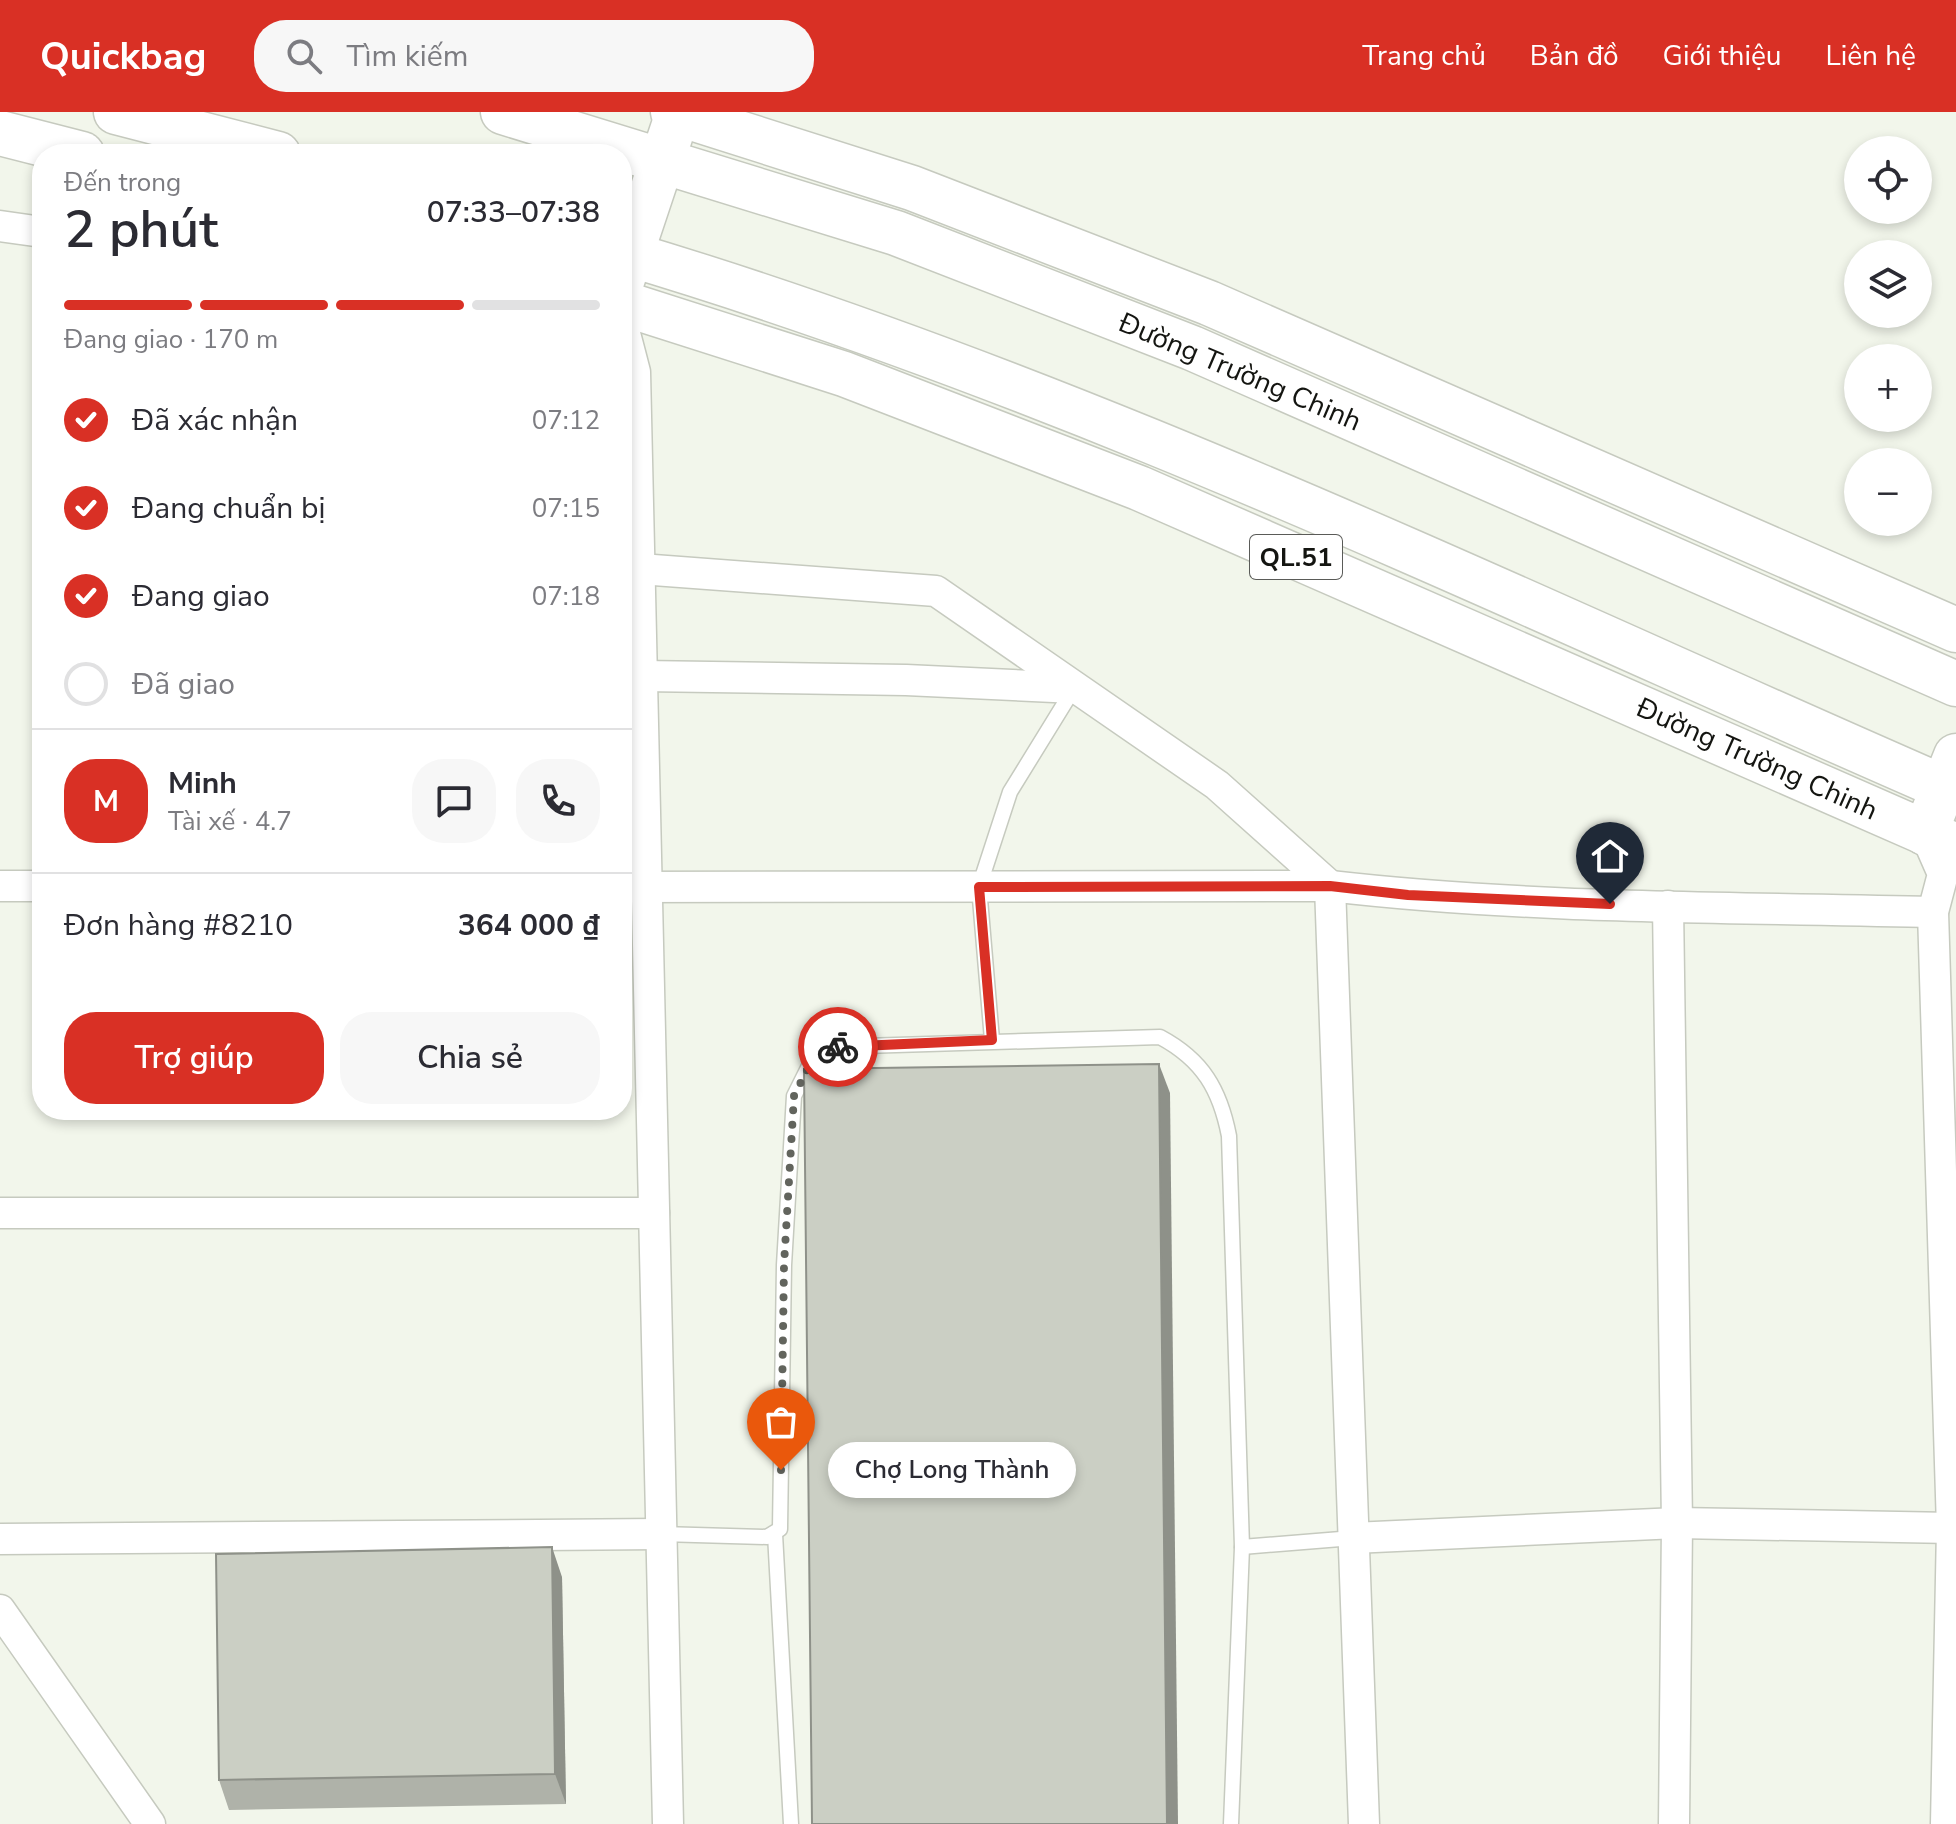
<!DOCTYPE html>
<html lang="vi">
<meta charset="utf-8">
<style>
:root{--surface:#fff;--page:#f7f7f7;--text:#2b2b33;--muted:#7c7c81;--line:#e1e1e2;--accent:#d93025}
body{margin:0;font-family:"Nunito Sans",sans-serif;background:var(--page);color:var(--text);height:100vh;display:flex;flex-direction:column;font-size:30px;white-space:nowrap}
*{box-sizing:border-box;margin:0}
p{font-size:26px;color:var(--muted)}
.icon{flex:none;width:44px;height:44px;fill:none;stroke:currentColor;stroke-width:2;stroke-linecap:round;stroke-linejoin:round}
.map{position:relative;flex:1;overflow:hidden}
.drawer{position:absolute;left:32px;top:32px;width:600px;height:976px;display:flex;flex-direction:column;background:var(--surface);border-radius:32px;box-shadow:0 4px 12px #0003}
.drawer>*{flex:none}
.buttons{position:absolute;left:1844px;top:24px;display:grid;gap:16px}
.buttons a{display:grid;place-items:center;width:88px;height:88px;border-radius:50%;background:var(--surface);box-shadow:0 4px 12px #0003;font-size:40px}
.pin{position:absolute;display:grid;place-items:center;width:68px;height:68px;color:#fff;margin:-82px -34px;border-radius:50% 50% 50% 0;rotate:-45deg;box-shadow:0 0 8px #0007}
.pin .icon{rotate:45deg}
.courier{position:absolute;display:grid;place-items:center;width:80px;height:80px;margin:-40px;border:6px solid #d93025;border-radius:50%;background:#fff;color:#222;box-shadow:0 2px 10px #0007}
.bubble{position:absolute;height:56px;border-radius:28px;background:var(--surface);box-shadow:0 4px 12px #0003;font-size:26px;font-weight:600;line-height:56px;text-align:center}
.overview em{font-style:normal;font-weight:600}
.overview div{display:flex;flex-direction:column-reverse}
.overview{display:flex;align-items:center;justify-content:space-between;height:136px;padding:0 32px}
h1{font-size:52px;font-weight:600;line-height:60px}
.bar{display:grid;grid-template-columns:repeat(4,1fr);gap:12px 8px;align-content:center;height:96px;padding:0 32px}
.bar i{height:10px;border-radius:6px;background:var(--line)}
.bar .on{background:var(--accent)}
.bar p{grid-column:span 4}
.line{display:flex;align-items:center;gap:20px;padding:0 32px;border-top:2px solid var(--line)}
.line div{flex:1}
.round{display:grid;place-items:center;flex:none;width:84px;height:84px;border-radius:32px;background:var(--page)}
ol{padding:0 32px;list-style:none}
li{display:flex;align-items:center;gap:24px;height:88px}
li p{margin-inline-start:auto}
li .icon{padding:8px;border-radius:50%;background:var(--accent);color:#fff;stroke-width:4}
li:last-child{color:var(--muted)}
li i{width:44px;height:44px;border:4px solid var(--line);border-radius:50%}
.button{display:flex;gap:16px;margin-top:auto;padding:16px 32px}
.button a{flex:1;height:92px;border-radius:32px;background:var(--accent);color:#fff;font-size:32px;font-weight:600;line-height:92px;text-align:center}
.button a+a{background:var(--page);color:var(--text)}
header{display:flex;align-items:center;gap:48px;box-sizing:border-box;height:112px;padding:0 40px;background:var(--accent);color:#fff}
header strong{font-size:38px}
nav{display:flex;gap:44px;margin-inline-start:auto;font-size:28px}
.search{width:560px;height:72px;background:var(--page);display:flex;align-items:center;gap:20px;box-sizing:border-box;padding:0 28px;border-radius:32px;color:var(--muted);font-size:30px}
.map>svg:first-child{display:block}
</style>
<header>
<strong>Quickbag</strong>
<div class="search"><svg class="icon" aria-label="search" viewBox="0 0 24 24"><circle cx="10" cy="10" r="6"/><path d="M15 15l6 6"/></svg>Tìm kiếm</div>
<nav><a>Trang chủ</a><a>Bản đồ</a><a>Giới thiệu</a><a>Liên hệ</a></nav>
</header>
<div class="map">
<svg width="1956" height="1712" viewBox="0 0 1956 1712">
<rect width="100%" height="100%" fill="#f2f6eb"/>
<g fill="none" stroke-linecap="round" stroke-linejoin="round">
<defs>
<g id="lane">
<path d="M 992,928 L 979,775 L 1010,680 L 1074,576"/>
<path d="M 661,1422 L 767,1425 L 780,1417 L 784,1153 L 794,984 L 813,946 L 831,935 L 1160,925 C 1203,948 1220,978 1229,1024 L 1242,1435 L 1231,1712"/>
<path d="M 775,1422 L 791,1712"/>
<path d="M 1242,1435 L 1353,1426"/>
</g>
<g id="street">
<path d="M 0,114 L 42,120"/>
<path d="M 622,210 L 635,260 L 668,1712"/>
<path d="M 640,457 L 936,479 L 1217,673 L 1330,774 L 1364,1712"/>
<path d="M 642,564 L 906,568 L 1075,576"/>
<path d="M 1925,721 L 1943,762 L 1933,800 L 1952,1416 L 1946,1712"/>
<path d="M 0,774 L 42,774"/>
<path d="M 622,775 L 1330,774 C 1529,797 1732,795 1933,800"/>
<path d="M 1668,794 L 1677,1411 L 1674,1712"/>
<path d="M 0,1101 L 654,1101"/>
<path d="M 1353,1426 L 1677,1411 L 1952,1416"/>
<path d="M 0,1427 L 661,1422"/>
<path d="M 0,1498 L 150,1712"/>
</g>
<g id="primary">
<path d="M 673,0 L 912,76 L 1209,191 L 1956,518"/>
<path d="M 0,21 L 82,42"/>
<path d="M 622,191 L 844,262 L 1139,376 L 1956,734"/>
</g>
<g id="highway">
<path d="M 116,0 L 278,42"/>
<path d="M 503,0 L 896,121 L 1192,236 L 1956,572"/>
<path d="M 622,140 C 1083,277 1516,490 1956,681"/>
<path d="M 622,169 L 678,1"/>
<path d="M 1925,721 L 1956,644"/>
</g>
</defs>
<use href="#lane" stroke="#c6cabf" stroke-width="17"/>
<use href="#street" stroke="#c6cabf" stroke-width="33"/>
<use href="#primary" stroke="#c6cabf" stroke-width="47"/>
<use href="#highway" stroke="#c6cabf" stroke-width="47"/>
<use href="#lane" stroke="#fff" stroke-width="14"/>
<use href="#street" stroke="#fff" stroke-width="30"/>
<use href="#primary" stroke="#fff" stroke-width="44"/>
<use href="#highway" stroke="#fff" stroke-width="44"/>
</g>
<path fill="#afb2a9" d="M 562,1465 L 566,1692 L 229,1698 L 219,1668 Z"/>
<g fill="#8e9189">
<path d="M 1159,952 L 1170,981 L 1178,1712 L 1167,1712 Z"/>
<path d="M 552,1435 L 562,1465 L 566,1692 L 555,1662 Z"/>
</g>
<g fill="#cbcfc4" stroke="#8e9189" stroke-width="2">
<path d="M 1159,952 L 1167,1712 L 812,1712 L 804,957 Z"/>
<path d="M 552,1435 L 555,1662 L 219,1668 L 216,1442 Z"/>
</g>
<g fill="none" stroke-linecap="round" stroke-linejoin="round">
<path stroke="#62645d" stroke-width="8" stroke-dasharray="0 14.4" d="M 781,1358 L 784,1153 L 794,984 L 813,946 L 838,935"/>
<path stroke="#d93025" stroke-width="10" d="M 838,935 L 992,928 L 979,775 L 1330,774 L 1408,783 L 1610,792"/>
</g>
<g text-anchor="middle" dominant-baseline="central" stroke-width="6" stroke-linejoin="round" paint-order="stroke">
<rect fill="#fff" stroke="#5a5b58" stroke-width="2" x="1250" y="423" width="92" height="44" rx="6"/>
<g font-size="26" font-weight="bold" fill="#141511">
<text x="1296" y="445">QL.51</text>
</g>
<g font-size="28" fill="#141511" stroke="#fff">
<text transform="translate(1240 260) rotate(23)">Đường Trường Chinh</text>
<text transform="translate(1757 647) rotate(24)">Đường Trường Chinh</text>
</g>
</g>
</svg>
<div class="buttons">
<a><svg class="icon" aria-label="locate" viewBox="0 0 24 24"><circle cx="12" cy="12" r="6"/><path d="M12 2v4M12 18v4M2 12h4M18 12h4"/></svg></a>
<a><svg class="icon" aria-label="layers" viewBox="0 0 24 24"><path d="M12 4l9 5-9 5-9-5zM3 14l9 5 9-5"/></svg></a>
<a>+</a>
<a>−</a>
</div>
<div class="pin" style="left:781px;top:1358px;background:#ea580c"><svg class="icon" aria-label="bag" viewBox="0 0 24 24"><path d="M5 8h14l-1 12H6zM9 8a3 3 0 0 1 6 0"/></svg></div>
<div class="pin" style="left:1610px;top:792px;background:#1f2937"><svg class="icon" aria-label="home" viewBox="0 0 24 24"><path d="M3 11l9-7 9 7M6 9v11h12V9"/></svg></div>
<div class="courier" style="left:838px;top:935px"><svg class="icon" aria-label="bike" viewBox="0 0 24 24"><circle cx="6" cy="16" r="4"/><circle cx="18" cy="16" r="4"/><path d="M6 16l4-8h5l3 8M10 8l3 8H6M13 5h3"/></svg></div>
<div class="bubble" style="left:828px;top:1330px;width:248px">Chợ Long Thành</div>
<section class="drawer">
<div class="overview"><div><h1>2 phút</h1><p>Đến trong</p></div><em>07:33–07:38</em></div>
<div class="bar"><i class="on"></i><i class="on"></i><i class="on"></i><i></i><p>Đang giao · 170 m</p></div>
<ol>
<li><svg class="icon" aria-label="check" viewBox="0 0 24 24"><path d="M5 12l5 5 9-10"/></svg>Đã xác nhận<p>07:12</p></li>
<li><svg class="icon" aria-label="check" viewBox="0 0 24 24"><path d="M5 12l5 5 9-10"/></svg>Đang chuẩn bị<p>07:15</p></li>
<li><svg class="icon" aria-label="check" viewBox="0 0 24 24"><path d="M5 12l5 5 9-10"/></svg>Đang giao<p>07:18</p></li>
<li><i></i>Đã giao</li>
</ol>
<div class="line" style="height:144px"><b class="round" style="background:var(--accent);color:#fff">M</b><div><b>Minh</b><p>Tài xế · 4.7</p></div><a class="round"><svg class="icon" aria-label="chat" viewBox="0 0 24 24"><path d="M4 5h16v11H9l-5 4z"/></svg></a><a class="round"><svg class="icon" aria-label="phone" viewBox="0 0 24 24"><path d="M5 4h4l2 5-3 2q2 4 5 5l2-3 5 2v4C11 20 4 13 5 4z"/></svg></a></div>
<div class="line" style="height:104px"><div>Đơn hàng #8210</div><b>364 000 ₫</b></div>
<div class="button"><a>Trợ giúp</a><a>Chia sẻ</a></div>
</section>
</div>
